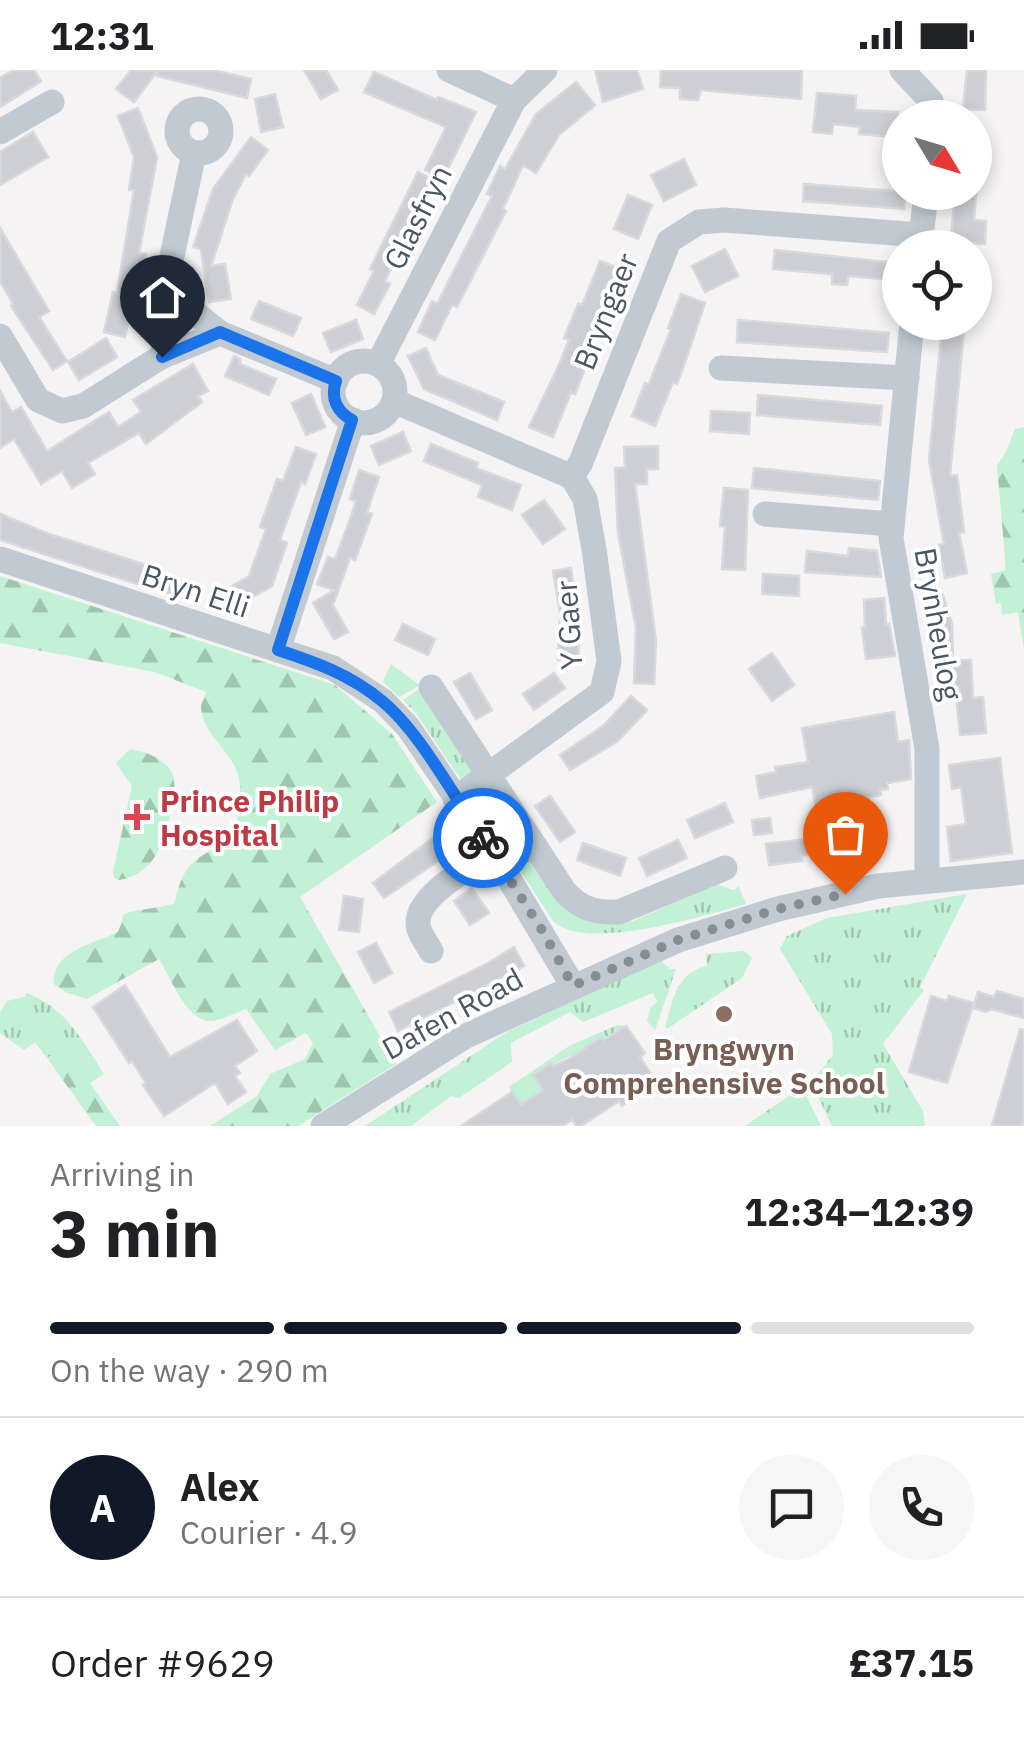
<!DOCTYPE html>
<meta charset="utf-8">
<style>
:root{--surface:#fff;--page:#f6f6f6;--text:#202124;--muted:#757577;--line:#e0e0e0;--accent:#111827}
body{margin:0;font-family:"IBM Plex Sans",sans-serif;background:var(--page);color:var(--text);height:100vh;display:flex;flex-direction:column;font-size:38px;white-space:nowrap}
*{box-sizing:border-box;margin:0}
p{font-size:32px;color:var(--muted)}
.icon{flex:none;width:55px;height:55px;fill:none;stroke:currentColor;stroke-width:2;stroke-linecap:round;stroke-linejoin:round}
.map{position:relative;height:1056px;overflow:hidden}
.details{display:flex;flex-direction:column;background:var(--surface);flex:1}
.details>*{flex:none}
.needle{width:65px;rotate:128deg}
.fabs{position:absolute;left:882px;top:30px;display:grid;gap:20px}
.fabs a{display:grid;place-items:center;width:110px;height:110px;border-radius:50%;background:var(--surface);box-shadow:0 5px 15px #0003;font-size:50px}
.pin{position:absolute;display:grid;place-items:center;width:85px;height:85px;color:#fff;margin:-102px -42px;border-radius:50% 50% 50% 0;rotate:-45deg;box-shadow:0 0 10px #0007}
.pin .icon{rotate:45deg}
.courier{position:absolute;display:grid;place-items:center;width:100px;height:100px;margin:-50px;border:8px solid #1a73e8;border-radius:50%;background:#fff;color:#222;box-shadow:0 2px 12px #0007}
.headline em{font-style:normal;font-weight:800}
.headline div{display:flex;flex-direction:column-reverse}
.headline{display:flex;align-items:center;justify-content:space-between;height:170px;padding:0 50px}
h1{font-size:65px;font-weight:800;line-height:75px}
.bar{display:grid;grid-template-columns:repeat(4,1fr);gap:15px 10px;align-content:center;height:120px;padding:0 50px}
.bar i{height:12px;border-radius:8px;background:var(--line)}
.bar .current{background:var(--accent)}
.bar p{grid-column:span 4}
.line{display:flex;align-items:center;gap:25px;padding:0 50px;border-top:2px solid var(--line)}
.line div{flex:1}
.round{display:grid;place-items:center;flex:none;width:105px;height:105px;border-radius:52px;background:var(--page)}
.status{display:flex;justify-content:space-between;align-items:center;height:70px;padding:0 50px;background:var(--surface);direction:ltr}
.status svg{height:28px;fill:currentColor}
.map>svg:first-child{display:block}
</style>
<div class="status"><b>12:31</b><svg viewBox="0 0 49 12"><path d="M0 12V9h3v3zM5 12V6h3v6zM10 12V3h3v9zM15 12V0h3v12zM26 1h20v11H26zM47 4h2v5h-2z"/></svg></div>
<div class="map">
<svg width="1024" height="1056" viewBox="0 0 1024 1056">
<defs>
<pattern id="grass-tufts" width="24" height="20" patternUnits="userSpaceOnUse" patternTransform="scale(2.5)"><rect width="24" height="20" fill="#c3f1d5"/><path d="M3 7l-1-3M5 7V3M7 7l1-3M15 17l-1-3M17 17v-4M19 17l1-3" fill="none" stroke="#a0c6b0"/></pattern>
<pattern id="forest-firs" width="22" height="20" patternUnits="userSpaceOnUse" patternTransform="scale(2.5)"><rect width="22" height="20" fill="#c3f1d5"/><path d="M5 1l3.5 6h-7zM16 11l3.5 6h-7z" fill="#a0c6b0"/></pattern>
</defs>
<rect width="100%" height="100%" fill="#f5f3f3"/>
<g fill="url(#grass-tufts)">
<path d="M 391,594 L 417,613 L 419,616 L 399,627 L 383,612 Z"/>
<path d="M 419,619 L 474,703 L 464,714 L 415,642 L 403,630 Z"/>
<path d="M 478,722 L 488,722 L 560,828 L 620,852 L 633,851 L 716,814 L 733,820 L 739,817 L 746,834 C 706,845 585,883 553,851 L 472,726 Z"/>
<path d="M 967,824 L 920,917 L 924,920 L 883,974 L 923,1041 L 925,1056 L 832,1056 L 811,1012 L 833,985 L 832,964 L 780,879 L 787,866 L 827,848 Z"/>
<path d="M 744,881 L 752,888 L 742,908 L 667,959 L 665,957 C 673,930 676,903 707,896 L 706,884 Z"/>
<path d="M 660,890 L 670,899 L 676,899 L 655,960 L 647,951 L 651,937 L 657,932 L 653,923 L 583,952 L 570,942 L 511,973 L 512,992 L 459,1028 L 451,1026 L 411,1056 L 365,1056 L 507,962 Z"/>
<path d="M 26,923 C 66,937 82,971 104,1004 L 90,1013 L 65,978 L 47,988 L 35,972 L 24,980 L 0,963 L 0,942 L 7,931 L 25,927 Z"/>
<path d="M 617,955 L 626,956 L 583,979 L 575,994 L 569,986 L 534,1004 L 543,1020 L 521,1035 L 509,1017 L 569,976 Z"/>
<path d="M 802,1017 L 821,1056 L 745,1056 Z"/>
</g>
<g fill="url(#forest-firs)">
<path d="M 1024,357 L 1024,581 L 1018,542 L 1002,545 L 1001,533 L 996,534 L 991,504 L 1006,500 L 997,395 L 1005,384 L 1015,359 Z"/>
<path d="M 0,506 L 335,615 L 392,664 L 437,732 L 300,827 L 396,994 L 298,1056 L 210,1056 L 257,1026 L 270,1004 L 305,989 L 313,973 L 306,963 L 275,980 L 246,939 C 235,943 219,952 208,951 C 185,948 170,906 159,889 L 87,929 L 65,922 L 54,914 C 50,882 95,873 118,862 L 124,844 C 142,838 158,839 175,833 C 186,774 212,794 234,757 C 239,749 239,730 240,719 C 242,686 202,668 201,637 C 201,632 205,627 206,622 L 155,602 L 0,573 Z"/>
<path d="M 130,679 C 145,682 162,687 171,701 C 177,712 174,728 171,740 C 165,770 155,805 119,810 L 114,808 L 113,802 L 132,716 L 116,693 Z"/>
<path d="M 65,977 L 120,1056 L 96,1056 L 47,988 Z"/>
</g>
<g fill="#cdcfd5" stroke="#d7d9de" stroke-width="2.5">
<path d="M 13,0 L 34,0 L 41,11 L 0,37 L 0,8 Z"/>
<path d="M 131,0 L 158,0 L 134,32 L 116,19 Z"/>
<path d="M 158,0 L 213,0 L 251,9 L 247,28 L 157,6 Z"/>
<path d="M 304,0 L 326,0 L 338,20 L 321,29 Z"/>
<path d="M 595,0 L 637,0 L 643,19 L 603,32 Z"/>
<path d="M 661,0 L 802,0 L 801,29 L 701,20 L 698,30 L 680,29 L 680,18 L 660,17 Z"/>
<path d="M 967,0 L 986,0 L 985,40 L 963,39 Z"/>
<path d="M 374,2 L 437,30 L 438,27 L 476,42 L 443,109 L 425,100 L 446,57 L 364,22 Z"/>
<path d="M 576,12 L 595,35 L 559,65 L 536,103 L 523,95 L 503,139 L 506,141 L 457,237 L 452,235 L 435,270 L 418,262 L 432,231 L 437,234 L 492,126 L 487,124 L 500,96 L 505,99 L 536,44 Z"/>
<path d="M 817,23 L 856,26 L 855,40 L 898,42 L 896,67 L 859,64 L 860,57 L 833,54 L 832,64 L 813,62 Z"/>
<path d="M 275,24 L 283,57 L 261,62 L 255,29 Z"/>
<path d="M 138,38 L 157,87 L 139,183 L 146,184 L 143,201 L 140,216 L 136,215 L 125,267 L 104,262 L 113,222 L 117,223 L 134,120 L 129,120 L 134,87 L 118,46 Z"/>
<path d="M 33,62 L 48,87 L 0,115 L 0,82 Z"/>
<path d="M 251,67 L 268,80 L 249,106 L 246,104 L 233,129 L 211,196 L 225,194 L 231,229 L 209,232 L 201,179 L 193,177 L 213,119 Z"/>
<path d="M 684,89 L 696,115 L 664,131 L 651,105 Z"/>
<path d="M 418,102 L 434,110 L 385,211 L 390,214 L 374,244 L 357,235 L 374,201 L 370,199 Z"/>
<path d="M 804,114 L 906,122 L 904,139 L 803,131 Z"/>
<path d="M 955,122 L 976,122 L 974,150 L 986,151 L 985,174 L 970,173 L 970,178 L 950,178 Z"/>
<path d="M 628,125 L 652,135 L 638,169 L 614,159 Z"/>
<path d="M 0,158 L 49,241 L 39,247 L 67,291 L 53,300 L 11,236 L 13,234 L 0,211 Z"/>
<path d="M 725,179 L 738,206 L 705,222 L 692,196 Z"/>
<path d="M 775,180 L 896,193 L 895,210 L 848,206 L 847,215 L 832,214 L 832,204 L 773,199 Z"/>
<path d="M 600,191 L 625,201 L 585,288 L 589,289 L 575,324 L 571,322 L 553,367 L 529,357 L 558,297 L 569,270 L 564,268 L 578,234 L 582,235 Z"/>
<path d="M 681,224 L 705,233 L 683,298 L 677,314 L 673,312 L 655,356 L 632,346 L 645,313 L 649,314 L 671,259 L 668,258 Z"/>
<path d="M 259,231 L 301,248 L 293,266 L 251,249 Z"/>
<path d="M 356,250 L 363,269 L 331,282 L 323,263 Z"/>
<path d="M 738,250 L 889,263 L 887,282 L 737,272 Z"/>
<path d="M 942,258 L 964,259 L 950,406 L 957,405 L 964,462 L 959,463 L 967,503 L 945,508 L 939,475 L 944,474 L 929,390 Z"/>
<path d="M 106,268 L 117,287 L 79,310 L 68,292 Z"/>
<path d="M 426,278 L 438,305 L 504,332 L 497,350 L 424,319 L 408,286 Z"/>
<path d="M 234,286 L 240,289 L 240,294 L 276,309 L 269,325 L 225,306 Z"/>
<path d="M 193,294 L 208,321 L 198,326 L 202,332 L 146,374 L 139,363 L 88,393 L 95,404 L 72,418 L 62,401 L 41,414 L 14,369 L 0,378 L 0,321 L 12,342 L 21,337 L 47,381 L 109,342 L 118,357 L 141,342 L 133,330 Z"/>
<path d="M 311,324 L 325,357 L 306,365 L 292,333 Z"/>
<path d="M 758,325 L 882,336 L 880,355 L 757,345 Z"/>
<path d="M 711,341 L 750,343 L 749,364 L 710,361 Z"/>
<path d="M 403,362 L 411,381 L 379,395 L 371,376 Z"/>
<path d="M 431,374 L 478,393 L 476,398 L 521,415 L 512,440 L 478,427 L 482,415 L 424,391 Z"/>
<path d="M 658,376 L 658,399 L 647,399 L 647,414 L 635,414 L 656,571 L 654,614 L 634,613 L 636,558 L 618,463 L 615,398 L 625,398 L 624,377 Z"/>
<path d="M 296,377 L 316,384 L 305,414 L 301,412 L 280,470 L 287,473 L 272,516 L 234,538 L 224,521 L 249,506 L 266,459 L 260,457 L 277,409 L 283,411 Z"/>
<path d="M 754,398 L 880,411 L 878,430 L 752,418 Z"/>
<path d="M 359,400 L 379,407 L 367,442 L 372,444 L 355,490 L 350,488 L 333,535 L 348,562 L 334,569 L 313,533 L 334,520 L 317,514 L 328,487 L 335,489 L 348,455 L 356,431 L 350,429 Z"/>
<path d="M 724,418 L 748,420 L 745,500 L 722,499 L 725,456 L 720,456 Z"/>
<path d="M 544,430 L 565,459 L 543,474 L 522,445 Z"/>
<path d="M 0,444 L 46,463 L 153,497 L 151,503 L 194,514 L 190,531 L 0,470 Z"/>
<path d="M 849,478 L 877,481 L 881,507 L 805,502 L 807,481 L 848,486 Z"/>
<path d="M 571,498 L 579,558 L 578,591 L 558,590 L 560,543 L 553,501 Z"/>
<path d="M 763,504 L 799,506 L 799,526 L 762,524 Z"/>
<path d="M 943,525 L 952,554 L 953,587 L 932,588 L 931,558 L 937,558 L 928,529 Z"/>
<path d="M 884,528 L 886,554 L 889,554 L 895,586 L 866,589 L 862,558 L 865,557 L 864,530 Z"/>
<path d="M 403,554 L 435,569 L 428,585 L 395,570 Z"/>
<path d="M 772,583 L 794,615 L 772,631 L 749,599 Z"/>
<path d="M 971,590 L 973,628 L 983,627 L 986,663 L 960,665 L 956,624 L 950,624 L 949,591 Z"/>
<path d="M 470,603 L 492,640 L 476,649 L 454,612 Z"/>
<path d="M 554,603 L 565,618 L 534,640 L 523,624 Z"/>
<path d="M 631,626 L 647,640 L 618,671 L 570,700 L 560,685 L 603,656 Z"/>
<path d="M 894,642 L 898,672 L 909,670 L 911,709 L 887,713 L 888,719 L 880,720 L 881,725 L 868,727 L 873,755 L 878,754 L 881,773 L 868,775 L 869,778 L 840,783 L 840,779 L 801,786 L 802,791 L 769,795 L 766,774 L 822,767 L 812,717 L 760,728 L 756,706 L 776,702 L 775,697 L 808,692 L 802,658 Z"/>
<path d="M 1000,688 L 1012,783 L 951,791 L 947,757 L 966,754 L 961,717 L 952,719 L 949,695 Z"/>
<path d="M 550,726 L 575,762 L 560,772 L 535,736 Z"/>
<path d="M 725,733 L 733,752 L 695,768 L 687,750 Z"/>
<path d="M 770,748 L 772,763 L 754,765 L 752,750 Z"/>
<path d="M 438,764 L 451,782 L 384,828 L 373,813 Z"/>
<path d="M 678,770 L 687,788 L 647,806 L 639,788 Z"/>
<path d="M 583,773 L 626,788 L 620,806 L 577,790 Z"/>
<path d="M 472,818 L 489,843 L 470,855 L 454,831 Z"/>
<path d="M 344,826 L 363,829 L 359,862 L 339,860 Z"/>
<path d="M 376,873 L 392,903 L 374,913 L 358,882 Z"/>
<path d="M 514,877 L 524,896 L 398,961 L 389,942 L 488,893 Z"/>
<path d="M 125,915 L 170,987 L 237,950 L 257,981 L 235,996 L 240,1003 L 235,1006 L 246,1022 L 228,1034 L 215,1013 L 164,1046 L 143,1015 L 146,1013 L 132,991 L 129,993 L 93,937 Z"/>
<path d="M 997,921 L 1024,929 L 1024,948 L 991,939 L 986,942 L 973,938 L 978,922 L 994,927 Z"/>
<path d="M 931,926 L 947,931 L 949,926 L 974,933 L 947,1013 L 909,1002 Z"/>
<path d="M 626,956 L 645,983 L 640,987 L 655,1010 L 622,1036 L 619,1031 L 581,1056 L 576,1056 L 572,1050 L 563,1056 L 461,1056 L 512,1022 L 521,1035 L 543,1020 L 533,1005 L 551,993 L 553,996 L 571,988 L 601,967 L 604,970 Z"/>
<path d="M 1020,959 L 1024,960 L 1024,1048 L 1022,1056 L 992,1056 Z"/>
</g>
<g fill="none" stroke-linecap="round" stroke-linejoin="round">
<g stroke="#c1cad2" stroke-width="25">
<path d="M 449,0 L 514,30"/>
<path d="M 902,0 L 931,31 L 930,48"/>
<circle cx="199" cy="61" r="22"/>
<path d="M 0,62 L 52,32"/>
<path d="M 194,83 L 165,219 L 220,263 L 336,311"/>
<path d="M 920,178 L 926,122"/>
<path d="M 912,252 L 891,468 L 927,679 L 927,811"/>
<path d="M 0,266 L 38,330 L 62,341 L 83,336 L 161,287 L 220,263"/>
<path d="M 161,287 C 169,263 172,243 165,219"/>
<circle cx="364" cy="322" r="31"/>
<path d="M 378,294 L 514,30 L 545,0"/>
<path d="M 721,298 L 907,308"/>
<path d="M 394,331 L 572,407"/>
<path d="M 572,407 L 581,392 L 669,171 L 699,152 L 724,150 L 921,165"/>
<path d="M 765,444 L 892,454"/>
<path d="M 0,489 L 333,598 L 383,631 L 408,657 L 493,782 L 573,916"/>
<path d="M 278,580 L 353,350"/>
<path d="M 431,617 L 565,822 C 581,839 595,843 619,842 L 725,798"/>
<path d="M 455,729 L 602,622 L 609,591 L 594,479 L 585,429 L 572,407"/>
<path d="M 431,881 C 427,874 421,866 419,859 C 410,828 471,797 493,782"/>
<path d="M 323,1056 L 466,966 L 678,870 L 778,839 L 878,816 L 1024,802"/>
</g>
</g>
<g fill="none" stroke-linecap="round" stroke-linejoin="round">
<path stroke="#868d94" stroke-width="10" stroke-dasharray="0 18" d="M 483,768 L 542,860 L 573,916 L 678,870 L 778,839 L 845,824"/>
<path stroke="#1a73e8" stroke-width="12" d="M 162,287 L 220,262 L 336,311 C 330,328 337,342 352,350 L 278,580 C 315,592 351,605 382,631 C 420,662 454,727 483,768"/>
</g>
<path fill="#e0444e" stroke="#fff" stroke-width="4" d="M132 732h10v10h10v10h-10v10h-10v-10h-10v-10h10z"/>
<circle fill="#8d6e63" stroke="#fff" stroke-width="4" cx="724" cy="944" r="10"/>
<g text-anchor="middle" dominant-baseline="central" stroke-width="8" stroke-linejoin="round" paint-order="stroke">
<g font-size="30" fill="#4a5661" stroke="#fff">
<text transform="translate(417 147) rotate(-63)">Glasfryn</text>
<text transform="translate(605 241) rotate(-68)">Bryngaer</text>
<text transform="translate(196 520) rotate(18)">Bryn Elli</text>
<text transform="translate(939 554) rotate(80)">Brynheulog</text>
<text transform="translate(568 555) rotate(-94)">Y Gaer</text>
<text transform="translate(452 943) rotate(-29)">Dafen Road</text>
</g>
<g font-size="30" font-weight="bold" fill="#be3a42" stroke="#fff" text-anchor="start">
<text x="160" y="730">Prince Philip<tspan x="160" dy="34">Hospital</tspan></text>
</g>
<g font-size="30" font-weight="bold" fill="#785e54" stroke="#fff">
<text x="724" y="978">Bryngwyn<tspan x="724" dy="34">Comprehensive School</tspan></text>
</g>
</g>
</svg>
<div class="fabs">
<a><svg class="needle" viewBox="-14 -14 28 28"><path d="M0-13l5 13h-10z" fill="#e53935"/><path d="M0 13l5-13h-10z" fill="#757577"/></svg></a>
<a><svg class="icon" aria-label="locate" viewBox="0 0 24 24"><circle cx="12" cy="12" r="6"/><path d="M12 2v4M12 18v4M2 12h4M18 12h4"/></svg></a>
</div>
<div class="pin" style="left:845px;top:824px;background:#ea580c"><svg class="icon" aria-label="bag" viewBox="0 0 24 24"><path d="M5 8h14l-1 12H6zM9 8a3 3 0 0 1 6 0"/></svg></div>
<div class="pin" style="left:162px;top:287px;background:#1f2937"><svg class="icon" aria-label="home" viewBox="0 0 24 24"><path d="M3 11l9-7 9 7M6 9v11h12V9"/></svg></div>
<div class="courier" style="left:483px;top:768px"><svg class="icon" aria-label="bike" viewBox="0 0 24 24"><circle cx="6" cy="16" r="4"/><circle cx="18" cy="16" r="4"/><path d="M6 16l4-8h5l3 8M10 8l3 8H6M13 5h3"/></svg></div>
</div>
<section class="details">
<div class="headline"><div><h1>3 min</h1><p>Arriving in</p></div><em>12:34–12:39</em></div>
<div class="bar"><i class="current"></i><i class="current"></i><i class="current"></i><i></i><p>On the way · 290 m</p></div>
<div class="line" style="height:180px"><b class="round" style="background:var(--accent);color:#fff">A</b><div><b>Alex</b><p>Courier · 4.9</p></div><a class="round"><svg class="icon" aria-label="chat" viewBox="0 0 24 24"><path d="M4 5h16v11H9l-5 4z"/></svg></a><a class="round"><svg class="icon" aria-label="phone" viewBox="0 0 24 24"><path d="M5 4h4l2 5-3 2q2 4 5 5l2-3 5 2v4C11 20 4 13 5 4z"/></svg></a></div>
<div class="line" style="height:130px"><div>Order #9629</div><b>£37.15</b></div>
</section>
